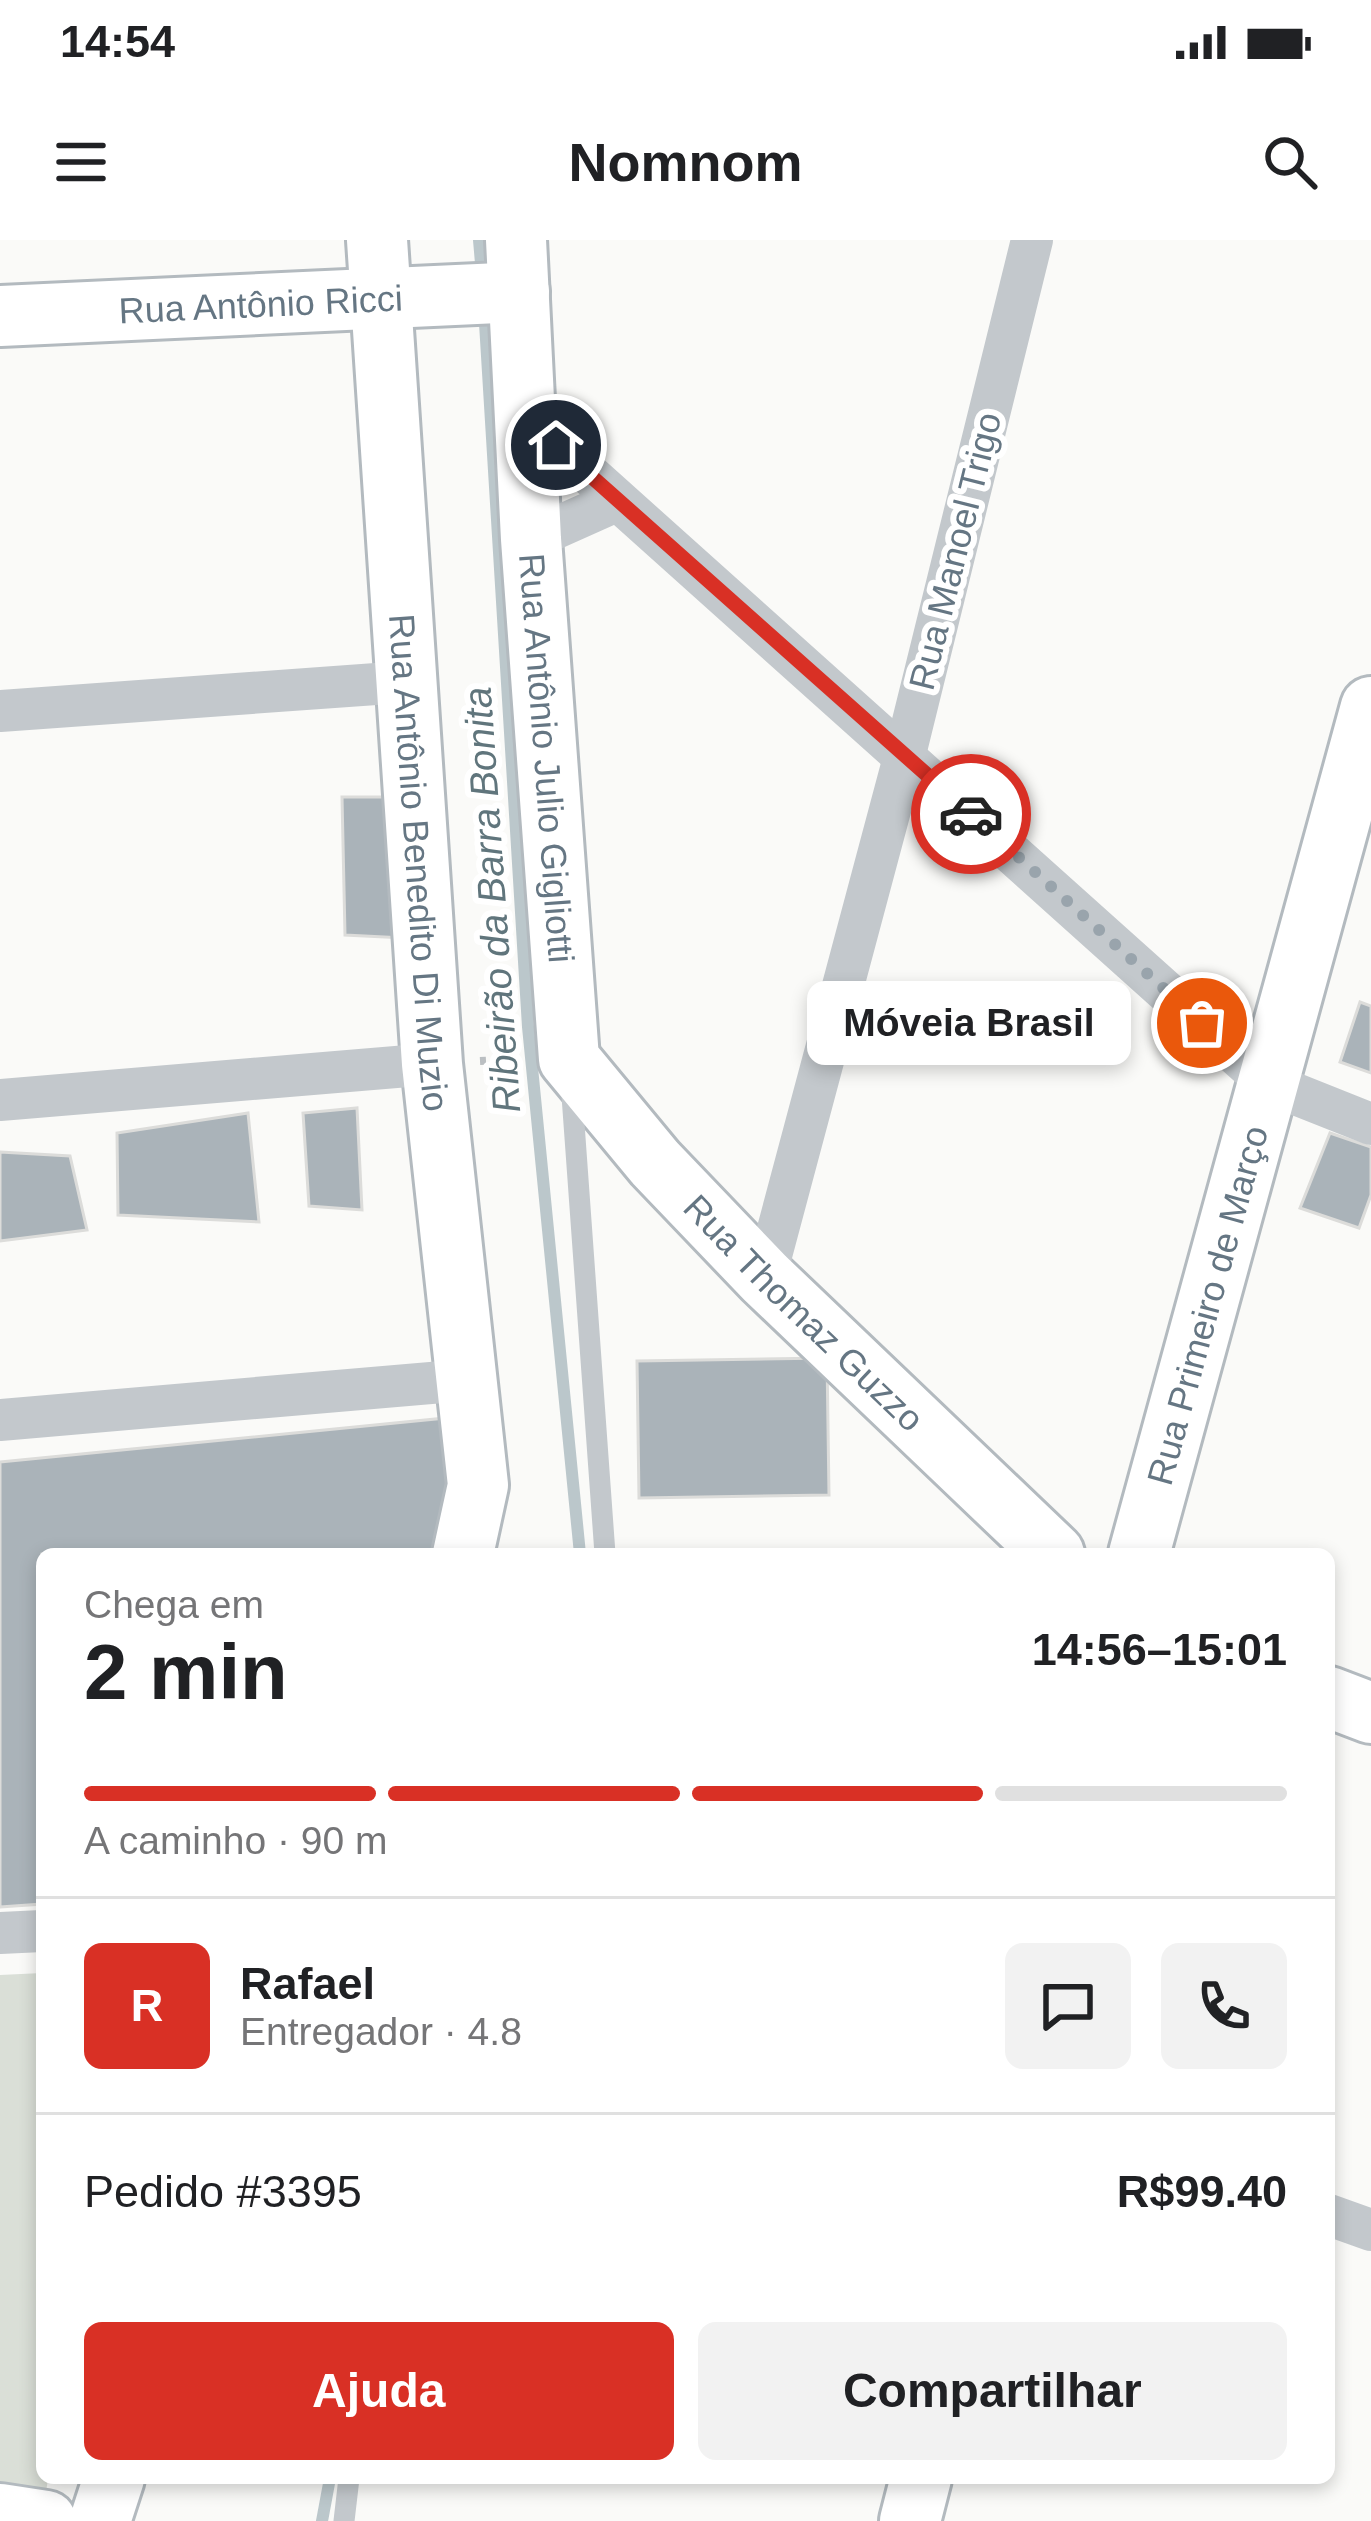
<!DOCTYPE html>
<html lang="pt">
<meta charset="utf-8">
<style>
:root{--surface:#fff;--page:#f2f2f2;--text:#202124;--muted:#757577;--line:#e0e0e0;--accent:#d93025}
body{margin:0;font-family:Helvetica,sans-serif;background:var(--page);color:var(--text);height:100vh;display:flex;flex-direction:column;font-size:45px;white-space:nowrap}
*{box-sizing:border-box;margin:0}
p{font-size:39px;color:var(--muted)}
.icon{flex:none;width:66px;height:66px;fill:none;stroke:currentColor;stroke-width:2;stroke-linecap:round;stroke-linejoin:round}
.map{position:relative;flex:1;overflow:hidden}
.drawer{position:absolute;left:36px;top:1308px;width:1299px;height:936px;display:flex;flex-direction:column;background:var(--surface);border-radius:18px;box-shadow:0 6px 18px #0003}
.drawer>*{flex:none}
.pin{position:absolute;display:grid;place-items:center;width:102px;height:102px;color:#fff;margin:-51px;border:6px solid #fff;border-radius:50%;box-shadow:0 3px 12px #0007}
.courier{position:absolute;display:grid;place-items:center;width:120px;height:120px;margin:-60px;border:9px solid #d93025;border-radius:50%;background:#fff;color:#222;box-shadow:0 3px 15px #0007}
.bubble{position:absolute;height:84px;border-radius:18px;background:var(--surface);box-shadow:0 6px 18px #0003;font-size:39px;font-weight:700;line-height:84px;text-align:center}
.headline em{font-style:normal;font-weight:700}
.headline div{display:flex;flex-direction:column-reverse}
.headline{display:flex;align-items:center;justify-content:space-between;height:204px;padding:0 48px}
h1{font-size:78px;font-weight:700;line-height:90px}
.bar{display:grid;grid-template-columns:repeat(4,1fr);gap:18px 12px;align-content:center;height:144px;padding:0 48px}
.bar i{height:15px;border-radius:9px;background:var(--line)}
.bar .on{background:var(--accent)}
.bar p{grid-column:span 4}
.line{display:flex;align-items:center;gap:30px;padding:0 48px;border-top:3px solid var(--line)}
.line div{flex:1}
.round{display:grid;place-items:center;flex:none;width:126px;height:126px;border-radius:18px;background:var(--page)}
.primary-button{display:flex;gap:24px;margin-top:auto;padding:24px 48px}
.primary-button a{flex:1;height:138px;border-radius:18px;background:var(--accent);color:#fff;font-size:48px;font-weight:700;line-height:138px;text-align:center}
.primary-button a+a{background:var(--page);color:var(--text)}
.status{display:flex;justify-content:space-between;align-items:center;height:84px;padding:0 60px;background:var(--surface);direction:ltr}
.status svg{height:33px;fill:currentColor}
header{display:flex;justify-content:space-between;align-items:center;height:156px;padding:0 48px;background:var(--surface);font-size:54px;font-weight:700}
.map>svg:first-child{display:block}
</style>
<div class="status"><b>14:54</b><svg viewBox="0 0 49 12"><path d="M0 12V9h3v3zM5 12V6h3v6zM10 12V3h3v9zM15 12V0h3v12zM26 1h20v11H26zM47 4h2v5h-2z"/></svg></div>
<header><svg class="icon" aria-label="menu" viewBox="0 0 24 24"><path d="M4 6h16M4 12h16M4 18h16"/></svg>Nomnom<svg class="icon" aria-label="search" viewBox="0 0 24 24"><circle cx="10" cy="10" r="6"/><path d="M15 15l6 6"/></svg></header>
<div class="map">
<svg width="1371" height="2281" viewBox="0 0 1371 2281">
<rect width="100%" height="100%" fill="#fafaf8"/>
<path fill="#dadfd7" d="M 42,1733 L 42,2238 L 48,2238 L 44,2268 L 0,2260 L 0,1735 Z"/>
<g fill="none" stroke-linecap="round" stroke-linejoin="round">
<g stroke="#bbc7cb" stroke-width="12">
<path d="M 479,0 L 482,35"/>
<path d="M 484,67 L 528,787 L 580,1314"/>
<path d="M 322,2281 L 330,2238"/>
</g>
</g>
<g fill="#aab3b9" stroke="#dcdcda" stroke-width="3">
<path d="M 342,557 L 396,557 L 404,698 L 345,695 Z"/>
<path d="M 1360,762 L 1371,766 L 1371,833 L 1340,822 Z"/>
<path d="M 357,868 L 362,970 L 309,966 L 303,873 Z"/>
<path d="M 248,873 L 259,982 L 118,975 L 117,893 Z"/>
<path d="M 1330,893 L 1371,907 L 1371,955 L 1359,988 L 1300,968 Z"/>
<path d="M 0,912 L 70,916 L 87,990 L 0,1001 Z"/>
<path d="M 827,1118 L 829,1255 L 639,1258 L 637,1121 Z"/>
<path d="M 446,1178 L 453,1252 L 443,1314 L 42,1314 L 42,1664 L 0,1667 L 0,1222 Z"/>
</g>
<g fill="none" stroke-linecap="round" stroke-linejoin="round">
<defs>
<g id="secondary">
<path id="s1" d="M 377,0 L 432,824 L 478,1245 L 463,1314"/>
<path id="s2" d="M 516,0 L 531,299 L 569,819 L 655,923 L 765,1038 L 1054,1314"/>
<path id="s3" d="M 0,76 L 519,52"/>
<path id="s4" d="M 1139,1314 L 1371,467"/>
<path d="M 1329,1457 L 1371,1473"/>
<path d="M 0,2274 L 46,2281"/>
<path d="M 100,2281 L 114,2238"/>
<path d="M 910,2281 L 921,2238"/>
</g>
</defs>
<use href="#secondary" stroke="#b3babf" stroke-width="66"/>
<path stroke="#bbbfc2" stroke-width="8" stroke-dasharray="6 6" stroke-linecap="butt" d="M 480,821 L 519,819"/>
<g stroke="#c3c8cc" stroke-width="21">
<path d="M 571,842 L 605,1314"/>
<path d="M 344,2281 L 349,2238"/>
</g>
<g stroke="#c3c8cc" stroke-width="42">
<path d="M 525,177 L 1268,843 L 1371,884"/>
<path d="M 531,299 L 616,261"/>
<path d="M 0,471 L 404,442"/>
<path d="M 0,860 L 432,824"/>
<path d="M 765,1038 L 905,514 L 1032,0"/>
<path d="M 0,1180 L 466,1140"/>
<path d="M 0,1693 L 42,1691"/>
<path d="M 1329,1975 L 1371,1990"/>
</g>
<use href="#secondary" stroke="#fff" stroke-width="60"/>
</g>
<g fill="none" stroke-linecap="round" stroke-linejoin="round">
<path stroke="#99a4ac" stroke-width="12" stroke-dasharray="0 21.6" d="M 971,574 L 1202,783"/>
<path stroke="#d93025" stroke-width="15" d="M 556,205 L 971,574"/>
</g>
<g text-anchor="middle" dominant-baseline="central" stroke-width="12" stroke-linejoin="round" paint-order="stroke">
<g font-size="36" fill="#657683" stroke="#fff">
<text stroke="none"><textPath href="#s3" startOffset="261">Rua Antônio Ricci</textPath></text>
<text transform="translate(955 311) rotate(-76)">Rua Manoel Trigo</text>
<text stroke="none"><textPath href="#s2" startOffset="519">Rua Antônio Julio Gigliotti</textPath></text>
<text stroke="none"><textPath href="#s1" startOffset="624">Rua Antônio Benedito Di Muzio</textPath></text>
<text stroke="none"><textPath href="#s4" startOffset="258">Rua Primeiro de Março</textPath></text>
<text stroke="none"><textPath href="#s2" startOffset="1167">Rua Thomaz Guzzo</textPath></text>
</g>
<g font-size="39" font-style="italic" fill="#60757c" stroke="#fff">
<text transform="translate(492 660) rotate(-94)">Ribeirão da Barra Bonita</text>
</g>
</g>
</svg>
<div class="pin" style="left:1202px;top:783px;background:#ea580c"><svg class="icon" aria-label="bag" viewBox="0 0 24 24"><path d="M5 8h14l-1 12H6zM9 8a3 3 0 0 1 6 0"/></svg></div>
<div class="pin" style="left:556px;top:205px;background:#1f2937"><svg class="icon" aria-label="home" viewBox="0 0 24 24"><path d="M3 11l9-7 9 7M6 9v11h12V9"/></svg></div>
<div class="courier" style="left:971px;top:574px"><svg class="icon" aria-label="car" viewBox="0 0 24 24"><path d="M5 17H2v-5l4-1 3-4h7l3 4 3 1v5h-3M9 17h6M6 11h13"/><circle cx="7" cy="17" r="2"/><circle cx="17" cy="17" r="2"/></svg></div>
<div class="bubble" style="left:807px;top:741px;width:324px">Móveia Brasil</div>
<section class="drawer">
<div class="headline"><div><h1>2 min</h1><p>Chega em</p></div><em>14:56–15:01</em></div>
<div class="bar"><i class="on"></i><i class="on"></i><i class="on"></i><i></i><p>A caminho · 90 m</p></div>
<div class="line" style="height:216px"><b class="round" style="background:var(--accent);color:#fff">R</b><div><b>Rafael</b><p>Entregador · 4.8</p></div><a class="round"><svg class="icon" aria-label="chat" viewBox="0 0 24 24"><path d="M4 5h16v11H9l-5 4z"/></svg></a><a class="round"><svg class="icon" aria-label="phone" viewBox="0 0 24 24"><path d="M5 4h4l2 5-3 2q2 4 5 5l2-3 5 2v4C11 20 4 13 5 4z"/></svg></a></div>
<div class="line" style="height:156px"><div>Pedido #3395</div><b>R$99.40</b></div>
<div class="primary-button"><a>Ajuda</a><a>Compartilhar</a></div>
</section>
</div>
